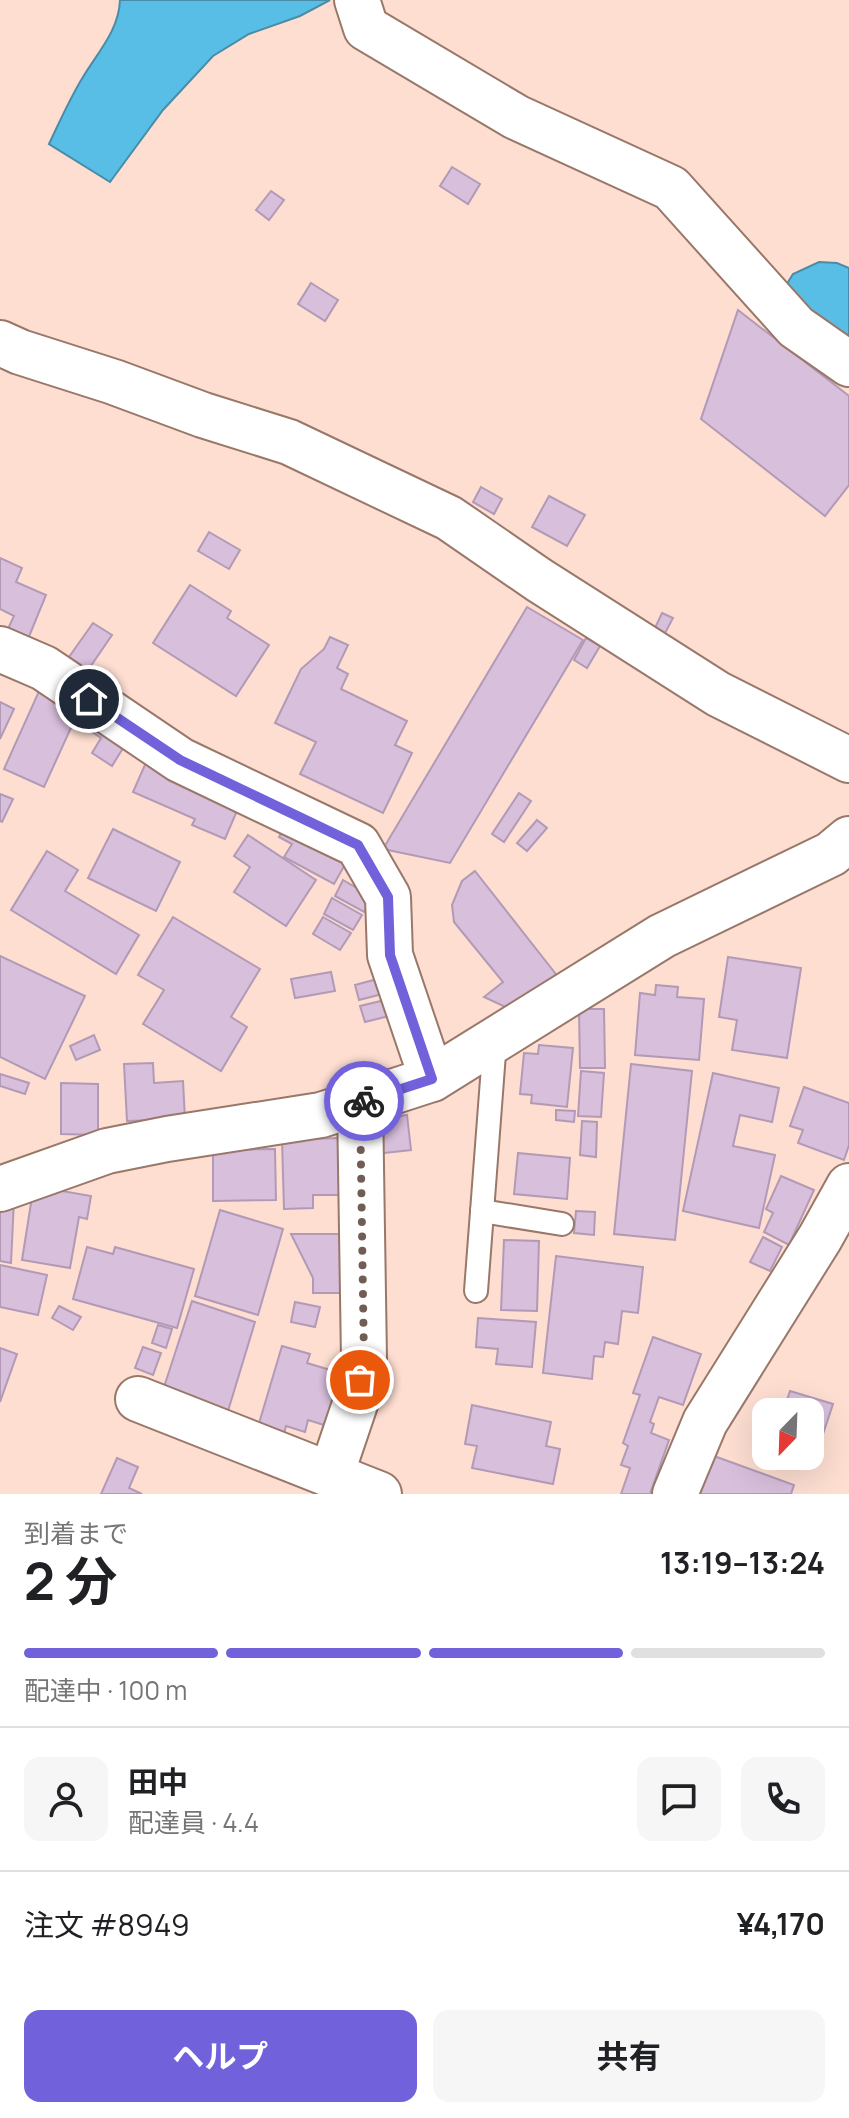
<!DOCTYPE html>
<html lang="ja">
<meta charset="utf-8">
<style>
:root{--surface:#fff;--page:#f6f6f6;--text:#202124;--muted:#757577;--line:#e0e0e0;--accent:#7162dc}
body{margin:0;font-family:Manrope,"Noto Sans JP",sans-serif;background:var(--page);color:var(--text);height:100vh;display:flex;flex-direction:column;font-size:30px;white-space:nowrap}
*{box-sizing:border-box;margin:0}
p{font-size:26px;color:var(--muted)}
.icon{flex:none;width:44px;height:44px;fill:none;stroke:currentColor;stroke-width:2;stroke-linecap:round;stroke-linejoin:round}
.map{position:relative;height:1494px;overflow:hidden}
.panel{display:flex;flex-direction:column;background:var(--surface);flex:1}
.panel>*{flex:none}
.needle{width:52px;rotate:203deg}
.controls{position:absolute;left:752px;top:1398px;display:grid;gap:16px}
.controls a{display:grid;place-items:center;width:72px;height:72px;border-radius:16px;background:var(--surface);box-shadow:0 8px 32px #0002;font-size:40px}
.pin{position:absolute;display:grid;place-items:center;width:68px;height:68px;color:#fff;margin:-34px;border:4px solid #fff;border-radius:50%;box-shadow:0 2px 8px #0007}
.courier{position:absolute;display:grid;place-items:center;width:80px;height:80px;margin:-40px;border:6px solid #7162dc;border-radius:50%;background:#fff;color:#222;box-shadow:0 2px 10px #0007}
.headline em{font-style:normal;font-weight:700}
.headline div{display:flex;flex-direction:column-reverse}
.headline{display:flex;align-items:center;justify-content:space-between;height:136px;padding:0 24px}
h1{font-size:52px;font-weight:700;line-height:60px}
.bar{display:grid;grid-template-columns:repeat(4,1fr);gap:12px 8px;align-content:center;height:96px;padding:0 24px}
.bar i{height:10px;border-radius:6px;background:var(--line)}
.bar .current{background:var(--accent)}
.bar p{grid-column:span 4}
.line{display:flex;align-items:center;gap:20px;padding:0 24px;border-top:2px solid var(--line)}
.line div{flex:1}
.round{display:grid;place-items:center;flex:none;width:84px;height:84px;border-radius:16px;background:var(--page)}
.button{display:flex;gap:16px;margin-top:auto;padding:16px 24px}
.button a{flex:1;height:92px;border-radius:16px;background:var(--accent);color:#fff;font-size:32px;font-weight:700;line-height:92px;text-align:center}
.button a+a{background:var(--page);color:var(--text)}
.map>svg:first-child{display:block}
</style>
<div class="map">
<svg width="849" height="1494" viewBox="0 0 849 1494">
<rect width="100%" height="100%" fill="#fdded1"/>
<g fill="#59bee6" stroke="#4a8ca7" stroke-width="2">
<path d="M 120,0 L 330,0 L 300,16 L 249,34 L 213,56 L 163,110 L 110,182 L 49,144 C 60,121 70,98 83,77 C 98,52 119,30 120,0 Z"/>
<path d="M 819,262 L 837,263 L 849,268 L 849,350 L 780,295 L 793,274 Z"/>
</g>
<g fill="#d8bfdc" stroke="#b29ab6" stroke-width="2">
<path d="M 452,167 L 480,184 L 468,204 L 440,186 Z"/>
<path d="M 271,191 L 284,200 L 269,220 L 256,210 Z"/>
<path d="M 311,283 L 338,300 L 325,321 L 298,304 Z"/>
<path d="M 738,310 L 849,396 L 849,485 L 825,516 L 701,419 Z"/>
<path d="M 481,487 L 502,499 L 494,514 L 473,502 Z"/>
<path d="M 549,496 L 585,515 L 567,546 L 532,527 Z"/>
<path d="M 209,532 L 240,550 L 229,569 L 198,551 Z"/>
<path d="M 0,558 L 22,568 L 16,582 L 46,595 L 26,644 L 5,635 L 14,616 L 0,609 Z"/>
<path d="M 190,585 L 231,611 L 227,618 L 269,645 L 236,696 L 153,643 Z"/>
<path d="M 527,607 L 583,640 L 450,863 L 383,849 Z"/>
<path d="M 662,613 L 673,618 L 664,635 L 654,630 Z"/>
<path d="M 93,623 L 112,635 L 88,670 L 69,657 Z"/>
<path d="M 330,637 L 348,645 L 337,668 L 348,674 L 341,689 L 407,721 L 395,745 L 412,753 L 383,813 L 300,774 L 316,742 L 275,723 L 301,669 L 324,649 Z"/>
<path d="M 586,638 L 600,646 L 587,668 L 574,660 Z"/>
<path d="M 40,689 L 65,701 L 59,712 L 75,719 L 44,787 L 4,769 Z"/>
<path d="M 0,702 L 14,709 L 0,739 Z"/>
<path d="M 86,713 L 128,740 L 112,766 L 92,753 L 101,738 L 80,724 Z"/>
<path d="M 148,758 L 242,799 L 225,839 L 192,825 L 195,819 L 133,792 Z"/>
<path d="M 519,793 L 531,801 L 504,842 L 492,834 Z"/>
<path d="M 0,794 L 13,799 L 2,822 L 0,821 Z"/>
<path d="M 288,819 L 351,854 L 334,884 L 284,857 L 292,844 L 279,837 Z"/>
<path d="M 537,820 L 547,828 L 527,851 L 517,843 Z"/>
<path d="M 113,829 L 180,862 L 156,911 L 88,878 Z"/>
<path d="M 248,835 L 316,880 L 286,926 L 234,892 L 250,867 L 234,856 Z"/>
<path d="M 47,851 L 78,870 L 65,891 L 139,935 L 116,974 L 11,910 Z"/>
<path d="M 475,871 L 559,978 L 516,1012 L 484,997 L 503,982 L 454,922 L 452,905 L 462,881 Z"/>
<path d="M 343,880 L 372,897 L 364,912 L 335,896 Z"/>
<path d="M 332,898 L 362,915 L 353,930 L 324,914 Z"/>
<path d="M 173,917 L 260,969 L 231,1017 L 247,1027 L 221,1071 L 143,1024 L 164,990 L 138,975 Z"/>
<path d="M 323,917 L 351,933 L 340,950 L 313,934 Z"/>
<path d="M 0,956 L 85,996 L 45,1079 L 0,1057 Z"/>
<path d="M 728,957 L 801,968 L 787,1058 L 732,1050 L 737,1020 L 719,1017 Z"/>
<path d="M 331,972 L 335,991 L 295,998 L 291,979 Z"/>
<path d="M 385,977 L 390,992 L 359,1000 L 355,985 Z"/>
<path d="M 656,985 L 678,987 L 677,997 L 704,999 L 699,1060 L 635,1055 L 640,993 L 655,995 Z"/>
<path d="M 389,999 L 393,1015 L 365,1022 L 360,1006 Z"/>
<path d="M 579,1009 L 604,1009 L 605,1068 L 580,1068 Z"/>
<path d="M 94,1035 L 100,1050 L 76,1060 L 70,1046 Z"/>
<path d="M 539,1045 L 573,1048 L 567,1107 L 531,1103 L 532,1095 L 520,1094 L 524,1053 L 538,1054 Z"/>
<path d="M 153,1063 L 154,1083 L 183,1081 L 185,1119 L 127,1121 L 124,1064 Z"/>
<path d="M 631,1064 L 692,1071 L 675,1240 L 614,1234 Z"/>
<path d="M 581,1071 L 604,1073 L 601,1117 L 578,1116 Z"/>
<path d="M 713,1073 L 779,1088 L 772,1122 L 740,1115 L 733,1146 L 775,1155 L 759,1228 L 683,1211 Z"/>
<path d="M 0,1074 L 29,1083 L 25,1094 L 0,1086 Z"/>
<path d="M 61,1083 L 98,1084 L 98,1135 L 61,1134 Z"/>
<path d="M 804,1087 L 849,1103 L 849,1145 L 844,1160 L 798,1143 L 803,1130 L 790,1126 Z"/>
<path d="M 556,1110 L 575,1111 L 574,1122 L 556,1120 Z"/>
<path d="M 407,1115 L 411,1150 L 375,1154 L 370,1120 Z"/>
<path d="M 582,1121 L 597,1122 L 596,1157 L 580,1155 Z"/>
<path d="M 338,1138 L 340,1195 L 313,1195 L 313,1208 L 284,1209 L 282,1140 Z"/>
<path d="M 275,1149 L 276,1200 L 213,1201 L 213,1150 Z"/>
<path d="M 518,1153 L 570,1158 L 567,1199 L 514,1194 Z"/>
<path d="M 781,1176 L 814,1190 L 789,1245 L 764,1232 L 773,1213 L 766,1209 Z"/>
<path d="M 39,1187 L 91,1196 L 87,1219 L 79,1217 L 70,1268 L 22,1260 L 32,1197 Z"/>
<path d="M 14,1200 L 11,1263 L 0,1261 L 0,1205 Z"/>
<path d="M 220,1210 L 283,1229 L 258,1315 L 195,1296 Z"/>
<path d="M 576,1211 L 595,1212 L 594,1235 L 574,1233 Z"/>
<path d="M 291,1234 L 345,1234 L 345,1293 L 313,1293 L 313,1278 Z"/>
<path d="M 763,1237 L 782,1247 L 770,1271 L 750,1262 Z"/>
<path d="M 504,1240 L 539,1241 L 537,1311 L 501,1310 Z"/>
<path d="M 87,1247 L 113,1254 L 115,1247 L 194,1269 L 177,1328 L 73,1299 Z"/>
<path d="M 556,1256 L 643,1267 L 638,1313 L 622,1311 L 618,1344 L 605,1342 L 603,1357 L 594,1356 L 592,1379 L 543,1373 Z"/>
<path d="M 0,1265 L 47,1275 L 38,1315 L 0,1307 Z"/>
<path d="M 192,1301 L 255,1322 L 228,1411 L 163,1390 Z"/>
<path d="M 295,1302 L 320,1307 L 315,1327 L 291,1322 Z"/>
<path d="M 59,1306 L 81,1317 L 73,1330 L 52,1318 Z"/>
<path d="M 478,1318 L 536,1322 L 532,1367 L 496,1364 L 498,1349 L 476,1347 Z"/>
<path d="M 158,1325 L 172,1329 L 166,1348 L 152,1343 Z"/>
<path d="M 653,1337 L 701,1354 L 683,1405 L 659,1397 L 650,1422 L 654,1424 L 651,1433 L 669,1440 L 650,1494 L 621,1494 L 630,1468 L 621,1465 L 628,1446 L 623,1443 L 640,1395 L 633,1393 Z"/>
<path d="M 282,1346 L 310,1354 L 307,1363 L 347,1375 L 322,1433 L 324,1425 L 308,1420 L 305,1432 L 286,1426 L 283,1438 L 257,1430 Z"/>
<path d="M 143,1347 L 161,1353 L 153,1375 L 135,1368 Z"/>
<path d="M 0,1348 L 17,1354 L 0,1402 Z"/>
<path d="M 790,1391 L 833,1404 L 822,1437 L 810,1433 L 810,1412 L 783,1412 Z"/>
<path d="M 472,1405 L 551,1422 L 546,1446 L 560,1449 L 553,1484 L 472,1468 L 477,1446 L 465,1444 Z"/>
<path d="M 714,1456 L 794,1485 L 791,1494 L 700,1494 Z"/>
<path d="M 117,1458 L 138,1467 L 129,1488 L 142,1494 L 101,1494 Z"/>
</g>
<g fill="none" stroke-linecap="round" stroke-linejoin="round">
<defs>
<g id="lane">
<path d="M 482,1211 L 562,1224"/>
<path d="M 476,1291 L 495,1040"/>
</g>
<g id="street">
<path d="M 357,0 L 366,28 L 516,117 L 671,188 L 796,327 L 849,364"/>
<path d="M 0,343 L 20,352 L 114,382 L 203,415 L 289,442 L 449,518 L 539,580 L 718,694 L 849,760"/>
<path d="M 0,649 L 44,668 L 180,760 L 358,845 L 388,897 L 390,955 L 432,1079"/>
<path d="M 0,1189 L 107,1151 L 167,1139 L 321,1115 L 432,1079 L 662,936 L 831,854 L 849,839"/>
<path d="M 138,1399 L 379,1494"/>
<path d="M 331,1475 L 356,1401 L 364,1360 L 360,1102"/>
<path d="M 675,1494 L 705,1422 L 820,1238 L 849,1186"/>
</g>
</defs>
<use href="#lane" stroke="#997769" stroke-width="26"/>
<use href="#street" stroke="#997769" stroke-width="48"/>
<use href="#lane" stroke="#fff" stroke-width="22"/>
<use href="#street" stroke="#fff" stroke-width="44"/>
</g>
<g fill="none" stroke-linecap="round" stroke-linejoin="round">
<path stroke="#715d56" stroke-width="8" stroke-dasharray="0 14.4" d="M 360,1380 L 364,1360 L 360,1102 L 364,1101"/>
<path stroke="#7162dc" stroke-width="10" d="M 89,699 L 180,760 L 358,845 L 388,897 L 390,955 L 432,1079 L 364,1101"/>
</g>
</svg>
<div class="controls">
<a><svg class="needle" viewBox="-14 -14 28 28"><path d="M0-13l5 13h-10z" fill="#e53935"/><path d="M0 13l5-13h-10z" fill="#757577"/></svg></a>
</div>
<div class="pin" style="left:360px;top:1380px;background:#ea580c"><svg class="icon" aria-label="bag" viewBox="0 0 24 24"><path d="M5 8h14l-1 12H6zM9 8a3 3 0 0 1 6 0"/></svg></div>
<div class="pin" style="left:89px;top:699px;background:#1f2937"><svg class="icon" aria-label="home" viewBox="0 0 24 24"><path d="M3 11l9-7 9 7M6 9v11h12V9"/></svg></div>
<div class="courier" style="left:364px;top:1101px"><svg class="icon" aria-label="bike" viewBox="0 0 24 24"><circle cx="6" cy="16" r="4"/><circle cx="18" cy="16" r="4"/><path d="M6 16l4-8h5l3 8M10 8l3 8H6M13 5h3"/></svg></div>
</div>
<section class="panel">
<div class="headline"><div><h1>2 分</h1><p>到着まで</p></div><em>13:19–13:24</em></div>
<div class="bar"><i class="current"></i><i class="current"></i><i class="current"></i><i></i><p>配達中 · 100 m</p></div>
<div class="line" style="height:144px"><a class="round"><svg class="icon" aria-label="person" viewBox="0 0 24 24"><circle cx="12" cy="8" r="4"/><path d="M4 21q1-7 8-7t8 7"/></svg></a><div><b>田中</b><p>配達員 · 4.4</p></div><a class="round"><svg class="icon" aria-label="chat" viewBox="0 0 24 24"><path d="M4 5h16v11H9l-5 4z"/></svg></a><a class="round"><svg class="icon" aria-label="phone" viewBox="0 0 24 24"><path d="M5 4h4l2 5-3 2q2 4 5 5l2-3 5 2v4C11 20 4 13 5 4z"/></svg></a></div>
<div class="line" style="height:104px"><div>注文 #8949</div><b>¥4,170</b></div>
<div class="button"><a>ヘルプ</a><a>共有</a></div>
</section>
